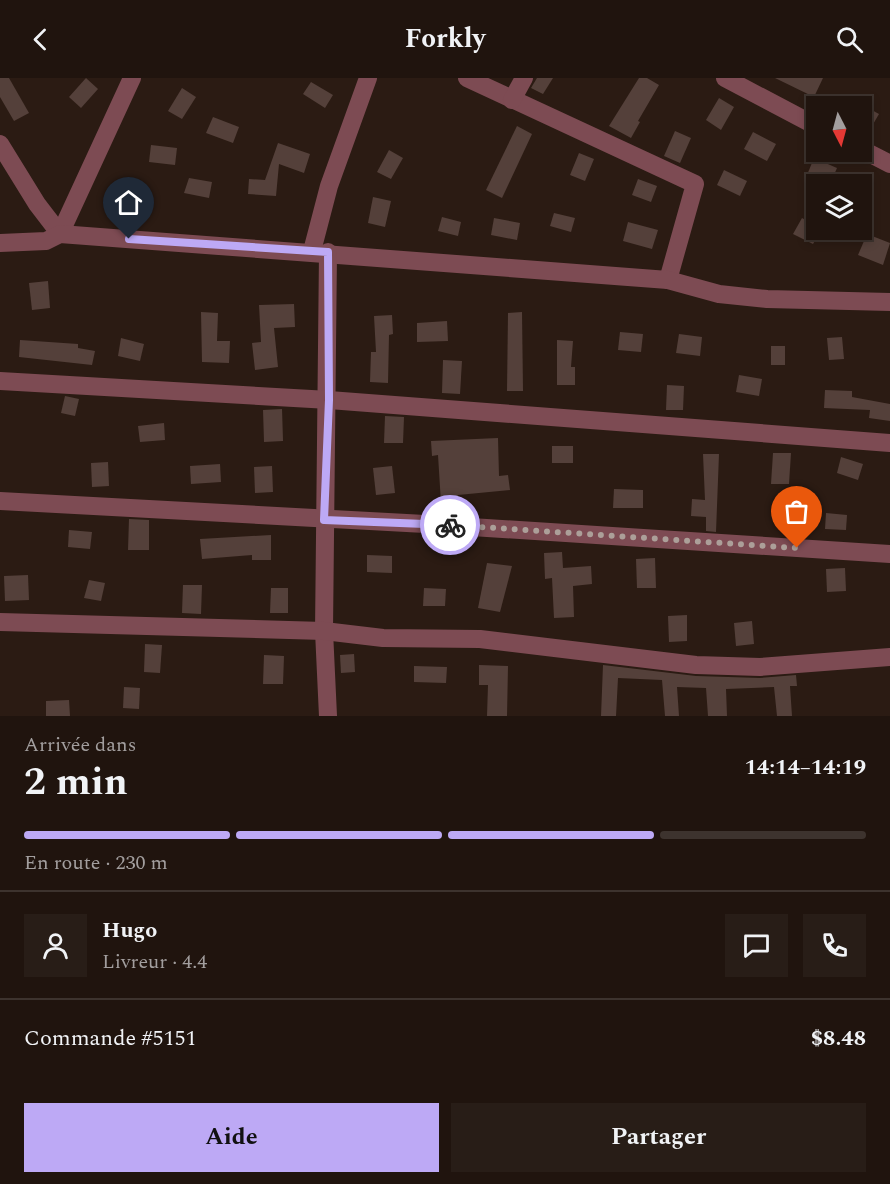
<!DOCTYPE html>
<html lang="fr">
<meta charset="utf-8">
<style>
:root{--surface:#20140e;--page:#281d17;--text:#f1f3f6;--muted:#a29e9e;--line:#3d332e;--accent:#bda9f5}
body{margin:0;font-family:Spectral,serif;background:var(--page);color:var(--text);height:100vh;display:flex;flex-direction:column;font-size:22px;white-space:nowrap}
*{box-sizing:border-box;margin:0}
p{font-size:20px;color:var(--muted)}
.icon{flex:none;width:33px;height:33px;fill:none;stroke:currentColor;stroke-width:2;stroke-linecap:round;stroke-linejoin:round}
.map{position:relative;height:638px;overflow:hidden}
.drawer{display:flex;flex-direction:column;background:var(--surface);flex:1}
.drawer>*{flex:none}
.needle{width:39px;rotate:174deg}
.tools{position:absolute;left:806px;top:18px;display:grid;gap:12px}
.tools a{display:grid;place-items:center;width:66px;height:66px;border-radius:0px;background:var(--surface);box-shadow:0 3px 9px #0003,0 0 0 2px var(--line);font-size:30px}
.pin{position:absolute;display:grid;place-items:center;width:51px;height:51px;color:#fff;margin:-62px -26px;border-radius:50% 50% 50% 0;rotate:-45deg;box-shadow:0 0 6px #0007}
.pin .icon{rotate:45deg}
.courier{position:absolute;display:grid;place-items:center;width:60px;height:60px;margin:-30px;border:4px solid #bda9f5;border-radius:50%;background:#fff;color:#222;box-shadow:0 2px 8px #0007}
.headline em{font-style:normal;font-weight:700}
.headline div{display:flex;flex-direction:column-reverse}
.headline{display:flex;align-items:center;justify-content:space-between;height:102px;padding:0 24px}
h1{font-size:39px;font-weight:700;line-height:45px}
.bar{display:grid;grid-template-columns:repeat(4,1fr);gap:9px 6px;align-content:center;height:72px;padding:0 24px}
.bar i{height:8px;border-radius:4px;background:var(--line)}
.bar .active{background:var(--accent)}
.bar p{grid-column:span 4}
.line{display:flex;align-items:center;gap:15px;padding:0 24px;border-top:2px solid var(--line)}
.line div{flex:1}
.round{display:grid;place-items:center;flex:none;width:63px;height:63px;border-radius:0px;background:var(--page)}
.button{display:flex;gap:12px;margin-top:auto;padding:12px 24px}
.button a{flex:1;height:69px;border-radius:0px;background:var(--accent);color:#111;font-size:24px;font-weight:700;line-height:69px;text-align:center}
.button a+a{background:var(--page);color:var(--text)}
header{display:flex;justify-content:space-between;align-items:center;height:78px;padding:0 24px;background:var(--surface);font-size:27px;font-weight:700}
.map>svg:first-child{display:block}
</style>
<header><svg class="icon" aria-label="back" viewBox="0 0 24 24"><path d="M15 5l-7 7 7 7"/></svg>Forkly<svg class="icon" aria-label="search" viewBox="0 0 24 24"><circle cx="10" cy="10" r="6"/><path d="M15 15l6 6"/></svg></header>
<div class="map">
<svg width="890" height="638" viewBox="0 0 890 638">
<rect width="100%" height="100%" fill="#2b1b13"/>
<g fill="#54403a">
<path d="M 0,0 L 9,0 L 29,35 L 14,43 L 0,19 Z"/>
<path d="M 86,0 L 98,11 L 81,30 L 69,19 Z"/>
<path d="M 537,0 L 553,0 L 543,16 L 531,10 Z"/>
<path d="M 639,0 L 647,0 L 659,7 L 638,43 L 640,44 L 631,60 L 609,48 Z"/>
<path d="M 775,0 L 823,0 L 814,19 Z"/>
<path d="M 311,4 L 333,17 L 325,30 L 303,16 Z"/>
<path d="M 182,10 L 196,19 L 182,41 L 168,33 Z"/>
<path d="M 719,20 L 734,29 L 721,52 L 706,42 Z"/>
<path d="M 861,26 L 879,36 L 872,48 L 861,42 Z"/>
<path d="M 213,39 L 239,49 L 233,65 L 206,55 Z"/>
<path d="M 517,48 L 532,56 L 502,120 L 486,112 Z"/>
<path d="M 675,53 L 691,60 L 680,85 L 664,78 Z"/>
<path d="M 753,54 L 776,66 L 767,83 L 744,71 Z"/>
<path d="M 278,65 L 310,76 L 304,95 L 279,86 L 276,118 L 248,116 L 249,101 L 265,102 Z"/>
<path d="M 151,67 L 177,70 L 175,87 L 149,84 Z"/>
<path d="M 389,72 L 403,80 L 391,101 L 377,94 Z"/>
<path d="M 579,75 L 594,81 L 585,103 L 570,97 Z"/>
<path d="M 814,80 L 837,90 L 830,106 L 807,97 Z"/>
<path d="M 724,92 L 747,103 L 740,118 L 717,107 Z"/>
<path d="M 189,100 L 212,104 L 209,120 L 184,115 Z"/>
<path d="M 638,101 L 657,108 L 651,124 L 632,117 Z"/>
<path d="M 373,119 L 391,123 L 385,149 L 368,145 Z"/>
<path d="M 554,135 L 575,140 L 571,154 L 550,148 Z"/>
<path d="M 442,139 L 461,144 L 458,158 L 438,153 Z"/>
<path d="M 494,140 L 520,145 L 517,162 L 491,157 Z"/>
<path d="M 802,140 L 816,148 L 816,152 L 821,152 L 813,166 L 793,156 Z"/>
<path d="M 628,144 L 658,152 L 652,171 L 623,163 Z"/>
<path d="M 867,156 L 890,165 L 883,187 L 858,177 Z"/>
<path d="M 48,203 L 50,230 L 32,232 L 29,205 Z"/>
<path d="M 294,226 L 295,249 L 274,250 L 278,289 L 255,292 L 252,265 L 261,264 L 259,227 Z"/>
<path d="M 201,234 L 218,235 L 217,263 L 230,263 L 229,285 L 202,284 Z"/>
<path d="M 522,234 L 523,313 L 507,313 L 508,235 Z"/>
<path d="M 392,237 L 393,256 L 389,257 L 388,305 L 370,304 L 371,274 L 376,274 L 374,238 Z"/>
<path d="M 447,243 L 448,263 L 417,264 L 417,245 Z"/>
<path d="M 620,254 L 643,256 L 641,274 L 618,272 Z"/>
<path d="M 679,256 L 702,259 L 700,278 L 676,275 Z"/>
<path d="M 842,259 L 844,281 L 829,282 L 827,260 Z"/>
<path d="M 121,260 L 144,266 L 140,283 L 118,278 Z"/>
<path d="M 20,262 L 78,266 L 78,270 L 95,273 L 92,287 L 19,279 Z"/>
<path d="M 557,262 L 573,263 L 571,289 L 575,289 L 575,307 L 557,307 Z"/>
<rect x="771" y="268" width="14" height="19"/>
<path d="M 443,282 L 462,283 L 460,316 L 442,315 Z"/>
<path d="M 739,297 L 762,301 L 759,318 L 736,314 Z"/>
<path d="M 667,307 L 684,308 L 683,332 L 666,332 Z"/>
<path d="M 825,312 L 852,313 L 852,319 L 890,326 L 890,343 L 869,340 L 870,332 L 824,330 Z"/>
<path d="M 65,318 L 79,321 L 75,338 L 61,335 Z"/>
<path d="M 282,331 L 283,363 L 264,364 L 263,332 Z"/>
<path d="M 385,338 L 404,339 L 403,365 L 384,365 Z"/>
<path d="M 164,345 L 165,362 L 140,364 L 138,348 Z"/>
<path d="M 498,360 L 499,398 L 508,397 L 510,412 L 458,417 L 459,424 L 441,425 L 438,377 L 432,378 L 431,363 Z"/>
<rect x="552" y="368" width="21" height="17"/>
<path d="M 773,375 L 791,375 L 789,406 L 771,406 Z"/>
<path d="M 703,376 L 719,376 L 716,454 L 706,453 L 706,439 L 691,438 L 692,421 L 705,422 Z"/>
<path d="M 841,379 L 863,386 L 858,402 L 837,395 Z"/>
<path d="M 108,384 L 109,408 L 92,409 L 91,385 Z"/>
<path d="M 220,386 L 221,404 L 191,406 L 190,388 Z"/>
<path d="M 272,388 L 273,414 L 255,415 L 254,389 Z"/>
<path d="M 392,388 L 395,415 L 376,417 L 373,390 Z"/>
<path d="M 614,411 L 643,412 L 643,430 L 613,430 Z"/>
<path d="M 826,435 L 847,437 L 846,452 L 825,451 Z"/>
<path d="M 129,441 L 149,442 L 149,472 L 128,472 Z"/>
<path d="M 69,452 L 92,454 L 90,471 L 68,469 Z"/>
<path d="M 271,457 L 271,482 L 252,482 L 252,477 L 202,481 L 200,461 Z"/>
<path d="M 562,474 L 563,490 L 591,488 L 592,506 L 573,508 L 574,539 L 554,540 L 552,500 L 545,501 L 544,475 Z"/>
<path d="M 367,477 L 392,478 L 392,495 L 367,494 Z"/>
<path d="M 655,480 L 656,510 L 637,510 L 636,481 Z"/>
<path d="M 487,485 L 512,488 L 500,534 L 478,530 Z"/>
<path d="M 845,490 L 846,513 L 827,514 L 826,491 Z"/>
<path d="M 28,497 L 29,522 L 5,523 L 4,498 Z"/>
<path d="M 89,502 L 105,505 L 101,523 L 84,520 Z"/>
<path d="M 183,507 L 202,507 L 201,536 L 182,535 Z"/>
<path d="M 271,510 L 288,510 L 288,535 L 270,535 Z"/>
<path d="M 424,510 L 446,511 L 445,528 L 423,528 Z"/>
<path d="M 687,537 L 687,563 L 669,564 L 668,538 Z"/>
<path d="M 752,543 L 754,566 L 736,568 L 734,545 Z"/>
<path d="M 145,566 L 162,567 L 160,595 L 144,594 Z"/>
<path d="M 354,576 L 355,594 L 341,595 L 340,577 Z"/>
<path d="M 264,577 L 284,578 L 283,606 L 263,606 Z"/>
<path d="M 479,587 L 508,588 L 507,638 L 487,638 L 488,607 L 479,607 Z"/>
<path d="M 603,587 L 696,598 L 760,600 L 796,597 L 797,608 L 790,608 L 792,638 L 777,638 L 774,609 L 726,611 L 727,638 L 708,638 L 706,610 L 677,609 L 679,638 L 665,638 L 662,602 L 618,600 L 616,638 L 601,638 Z"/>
<path d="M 414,588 L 447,589 L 446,605 L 414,604 Z"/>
<path d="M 124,609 L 140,610 L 139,631 L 123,630 Z"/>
<path d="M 69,622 L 70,638 L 46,638 L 46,623 Z"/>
</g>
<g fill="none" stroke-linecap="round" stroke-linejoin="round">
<g stroke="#7d4b53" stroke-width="18">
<path d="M 467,0 L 695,106 L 668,202"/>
<path d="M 725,0 L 816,48"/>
<path d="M 512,22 L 524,0"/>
<path d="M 0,66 L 37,126 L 60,156 L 132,0"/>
<path d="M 861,71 L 890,86"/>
<path d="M 0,165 L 46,163 L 60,156 L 668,202 L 719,216 L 767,221 L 890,224"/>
<path d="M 312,173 L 329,108 L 368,0"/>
<path d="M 328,174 L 324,553 L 328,638"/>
<path d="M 0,303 L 329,322 L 890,365"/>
<path d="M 0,423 L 425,446 L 890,476"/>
<path d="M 0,544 L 324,553 L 383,560 L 480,561 L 696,587 L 760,589 L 890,579"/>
</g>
</g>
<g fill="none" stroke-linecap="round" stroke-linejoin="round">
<path stroke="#ac9f99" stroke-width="6" stroke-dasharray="0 10.8" d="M 450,447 L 797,470"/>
<path stroke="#bda9f5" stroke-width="8" d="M 129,161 L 328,174 L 329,322 L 324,442 L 450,447"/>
</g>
</svg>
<div class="tools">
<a><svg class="needle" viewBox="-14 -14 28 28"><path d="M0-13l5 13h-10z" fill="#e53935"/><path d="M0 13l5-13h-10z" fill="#a29e9e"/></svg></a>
<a><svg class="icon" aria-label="layers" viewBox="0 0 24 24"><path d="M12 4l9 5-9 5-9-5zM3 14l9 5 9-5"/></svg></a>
</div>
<div class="pin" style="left:797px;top:470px;background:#ea580c"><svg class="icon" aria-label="bag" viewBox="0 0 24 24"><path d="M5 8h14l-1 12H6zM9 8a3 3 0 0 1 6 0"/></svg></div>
<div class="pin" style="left:129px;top:161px;background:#1f2937"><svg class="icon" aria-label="home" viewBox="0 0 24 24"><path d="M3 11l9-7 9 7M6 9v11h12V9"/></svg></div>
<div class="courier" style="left:450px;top:447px"><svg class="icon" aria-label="bike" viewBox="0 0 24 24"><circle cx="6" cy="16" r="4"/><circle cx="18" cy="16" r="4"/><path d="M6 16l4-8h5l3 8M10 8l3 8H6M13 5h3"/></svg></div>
</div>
<section class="drawer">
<div class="headline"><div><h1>2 min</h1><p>Arrivée dans</p></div><em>14:14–14:19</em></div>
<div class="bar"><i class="active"></i><i class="active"></i><i class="active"></i><i></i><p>En route · 230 m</p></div>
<div class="line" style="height:108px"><a class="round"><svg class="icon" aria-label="person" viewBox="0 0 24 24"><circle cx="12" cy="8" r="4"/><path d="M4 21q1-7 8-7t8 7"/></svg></a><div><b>Hugo</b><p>Livreur · 4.4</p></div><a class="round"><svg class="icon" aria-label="chat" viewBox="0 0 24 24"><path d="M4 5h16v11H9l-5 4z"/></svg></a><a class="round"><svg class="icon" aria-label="phone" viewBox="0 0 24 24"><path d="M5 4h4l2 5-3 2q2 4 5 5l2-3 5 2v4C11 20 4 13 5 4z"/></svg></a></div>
<div class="line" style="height:78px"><div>Commande #5151</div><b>$8.48</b></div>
<div class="button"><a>Aide</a><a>Partager</a></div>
</section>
